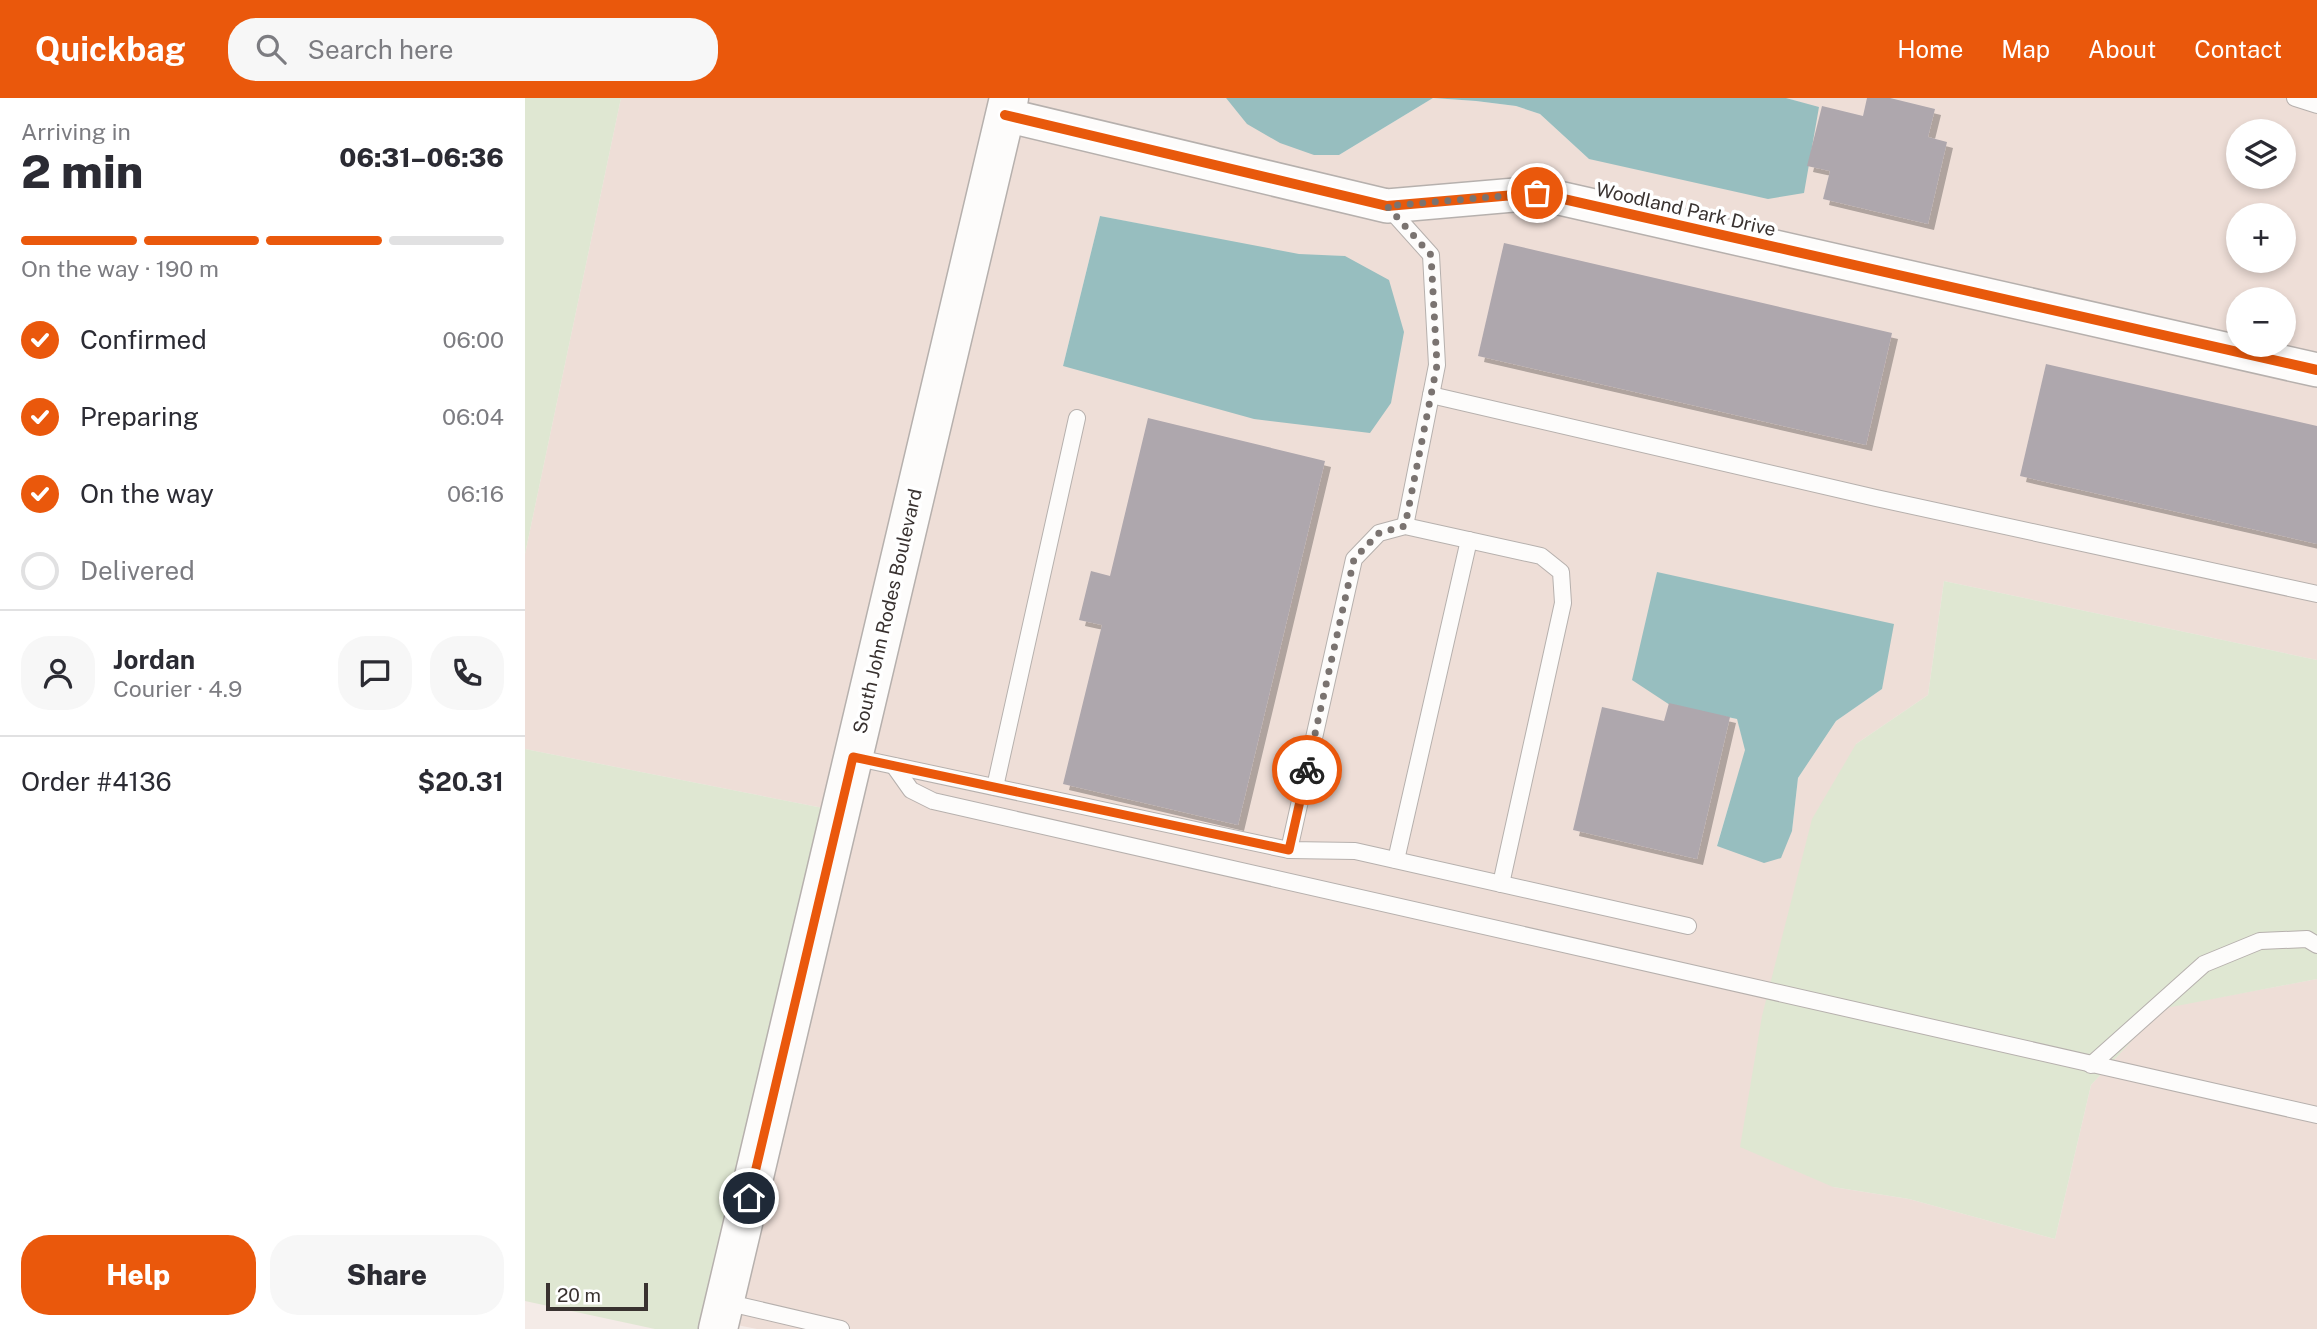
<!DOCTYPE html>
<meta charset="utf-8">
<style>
:root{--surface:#fff;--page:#f7f7f7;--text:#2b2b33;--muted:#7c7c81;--line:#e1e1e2;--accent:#ea580c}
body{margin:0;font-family:"Public Sans",sans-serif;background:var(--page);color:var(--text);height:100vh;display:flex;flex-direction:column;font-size:26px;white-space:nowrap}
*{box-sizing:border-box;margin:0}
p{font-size:23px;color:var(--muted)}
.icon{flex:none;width:38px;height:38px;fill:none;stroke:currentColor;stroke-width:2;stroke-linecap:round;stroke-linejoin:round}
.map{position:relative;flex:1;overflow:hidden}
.side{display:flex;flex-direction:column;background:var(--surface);width:525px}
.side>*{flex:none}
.controls{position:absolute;left:1701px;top:21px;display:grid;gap:14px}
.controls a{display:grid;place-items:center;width:70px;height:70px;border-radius:50%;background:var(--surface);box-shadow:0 4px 10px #0003;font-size:35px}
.scale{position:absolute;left:21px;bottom:18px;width:102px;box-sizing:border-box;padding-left:7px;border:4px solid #393230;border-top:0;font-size:19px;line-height:24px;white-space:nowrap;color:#393230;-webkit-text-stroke:5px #fff;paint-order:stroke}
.pin{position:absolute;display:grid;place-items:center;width:60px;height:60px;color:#fff;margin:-30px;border:4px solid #fff;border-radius:50%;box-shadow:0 2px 7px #0007}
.courier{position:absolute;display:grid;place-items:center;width:70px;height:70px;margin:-35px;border:5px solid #ea580c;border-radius:50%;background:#fff;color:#222;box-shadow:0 2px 9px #0007}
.headline em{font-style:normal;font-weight:800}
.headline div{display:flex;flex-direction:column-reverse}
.headline{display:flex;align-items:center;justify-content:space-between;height:119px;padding:0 21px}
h1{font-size:46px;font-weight:800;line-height:52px}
.bar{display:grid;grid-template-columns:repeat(4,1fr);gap:10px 7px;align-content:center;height:84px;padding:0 21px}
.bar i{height:9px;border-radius:5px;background:var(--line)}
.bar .active{background:var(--accent)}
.bar p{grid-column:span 4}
.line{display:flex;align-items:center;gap:18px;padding:0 21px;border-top:2px solid var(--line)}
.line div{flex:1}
.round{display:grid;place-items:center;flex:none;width:74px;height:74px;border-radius:28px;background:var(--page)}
ol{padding:0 21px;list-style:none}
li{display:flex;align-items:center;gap:21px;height:77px}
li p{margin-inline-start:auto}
li .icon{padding:7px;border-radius:50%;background:var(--accent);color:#fff;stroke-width:4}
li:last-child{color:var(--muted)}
li i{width:38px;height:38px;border:4px solid var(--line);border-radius:50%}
.button{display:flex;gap:14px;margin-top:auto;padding:14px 21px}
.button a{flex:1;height:80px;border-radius:28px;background:var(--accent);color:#fff;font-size:28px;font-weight:800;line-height:80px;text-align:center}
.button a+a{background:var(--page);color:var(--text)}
header{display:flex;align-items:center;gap:42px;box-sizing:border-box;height:98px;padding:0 35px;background:var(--accent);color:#fff}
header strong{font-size:33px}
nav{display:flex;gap:38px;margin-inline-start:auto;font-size:24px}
.search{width:490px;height:63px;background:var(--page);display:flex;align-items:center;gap:18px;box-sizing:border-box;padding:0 24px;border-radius:28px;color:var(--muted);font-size:26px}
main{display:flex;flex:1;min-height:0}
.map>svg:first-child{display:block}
</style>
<header>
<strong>Quickbag</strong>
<div class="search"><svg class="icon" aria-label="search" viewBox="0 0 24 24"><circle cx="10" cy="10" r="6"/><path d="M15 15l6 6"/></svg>Search here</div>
<nav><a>Home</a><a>Map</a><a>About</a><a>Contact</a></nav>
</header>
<main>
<section class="side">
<div class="headline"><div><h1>2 min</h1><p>Arriving in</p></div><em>06:31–06:36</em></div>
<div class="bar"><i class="active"></i><i class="active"></i><i class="active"></i><i></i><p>On the way · 190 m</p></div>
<ol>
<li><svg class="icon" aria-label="check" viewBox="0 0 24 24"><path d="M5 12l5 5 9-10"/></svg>Confirmed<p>06:00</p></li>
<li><svg class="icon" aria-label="check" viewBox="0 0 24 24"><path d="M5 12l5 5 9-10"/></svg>Preparing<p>06:04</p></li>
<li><svg class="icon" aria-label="check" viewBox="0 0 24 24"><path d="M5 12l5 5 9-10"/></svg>On the way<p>06:16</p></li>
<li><i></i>Delivered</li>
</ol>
<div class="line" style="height:126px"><a class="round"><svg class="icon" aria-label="person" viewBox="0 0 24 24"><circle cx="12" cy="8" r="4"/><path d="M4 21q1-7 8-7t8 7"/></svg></a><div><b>Jordan</b><p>Courier · 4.9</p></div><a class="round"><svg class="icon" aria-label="chat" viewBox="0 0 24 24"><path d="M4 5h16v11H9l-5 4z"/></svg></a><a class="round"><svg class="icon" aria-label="phone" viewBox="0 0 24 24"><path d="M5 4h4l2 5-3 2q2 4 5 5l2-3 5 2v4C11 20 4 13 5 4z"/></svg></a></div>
<div class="line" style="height:91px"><div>Order #4136</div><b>$20.31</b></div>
<div class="button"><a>Help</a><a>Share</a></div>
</section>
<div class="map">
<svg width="1792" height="1231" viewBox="0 0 1792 1231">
<defs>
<filter id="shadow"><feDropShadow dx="6" dy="6" stdDeviation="0" flood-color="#0004"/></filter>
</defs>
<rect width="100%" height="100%" fill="#f4ebe7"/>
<g fill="#eeded7" fill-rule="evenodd">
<path d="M 96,0 L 466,0 L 298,710 L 0,651 L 0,456 Z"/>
<path d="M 501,0 L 701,0 L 723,26 L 814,57 L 908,0 L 951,3 L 991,8 L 1015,16 L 1064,61 L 1294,10 L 1261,0 L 1792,0 L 1792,562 L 1419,483 L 1403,597 L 1331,646 L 1308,1089 L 1384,1101 L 1530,1141 L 1566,987 L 1636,910 L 1792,881 L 1792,1231 L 232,1231 L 212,1227 ZM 1713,33 L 1759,33 L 1759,79 L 1713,79 ZM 1713,117 L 1759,117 L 1759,163 L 1713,163 ZM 575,118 L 774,157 L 820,158 L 538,268 ZM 1713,201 L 1759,201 L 1759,247 L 1713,247 ZM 1357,591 L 1311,623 L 1273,680 L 1267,733 L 1192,747 L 1221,651 L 1212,621 L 1145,607 Z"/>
</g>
<g fill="#dfe7d2">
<path d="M 0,0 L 96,0 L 0,456 Z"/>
<path d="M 1419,483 L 1792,562 L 1792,881 L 1636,911 L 1566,987 L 1530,1141 L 1384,1101 L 1308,1089 L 1215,1049 L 1237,918 L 1287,721 L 1331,646 L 1403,597 Z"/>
<path d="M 0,651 L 298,710 L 176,1231 L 130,1231 L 0,1203 Z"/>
</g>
<g fill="#97bebf">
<path d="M 701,0 L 1261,0 L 1294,9 L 1279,95 L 1243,101 L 1064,61 L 1015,16 L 991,8 L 951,3 L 908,0 L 814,57 L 789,57 L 755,45 L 722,26 Z"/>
<path d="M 575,118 L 774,156 L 820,158 L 864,182 L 879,234 L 866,305 L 845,335 L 729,321 L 538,268 Z"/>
<path d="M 1132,474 L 1369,526 L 1357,591 L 1311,623 L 1273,680 L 1267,733 L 1256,760 L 1239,765 L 1192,748 L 1220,652 L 1212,621 L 1145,607 L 1107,582 Z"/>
</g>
<g fill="#aea7ad" filter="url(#shadow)">
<path d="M 1342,0 L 1365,0 L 1410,11 L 1403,39 L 1422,44 L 1403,126 L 1298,101 L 1305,73 L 1282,68 L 1297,8 L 1338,18 Z"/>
<path d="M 979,145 L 1367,235 L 1341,347 L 953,258 Z"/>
<path d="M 1521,266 L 1792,328 L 1792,446 L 1495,378 Z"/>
<path d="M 623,320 L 800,363 L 713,727 L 538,686 L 577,527 L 554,522 L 566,473 L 585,478 Z"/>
<path d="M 1144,605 L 1205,619 L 1172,761 L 1048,732 L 1077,609 L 1139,623 Z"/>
</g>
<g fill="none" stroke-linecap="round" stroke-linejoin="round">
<defs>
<g id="lane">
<path d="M 1770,0 L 1792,7"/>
<path d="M 862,108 L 906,157 L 912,267 L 880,428"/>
<path d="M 906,297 L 1351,400 L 1792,496"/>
<path d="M 328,659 L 764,752 L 830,753 L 1163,828"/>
<path d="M 369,668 L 386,692 L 408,703 L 1792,1017"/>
<path d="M 470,689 L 552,320"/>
<path d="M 764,752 L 829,461 L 854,435 L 880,428 L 1016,458 L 1036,474 L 1038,505 L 976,786"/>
<path d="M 871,762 L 944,442"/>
<path d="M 1566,967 L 1679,866 L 1735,843 L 1782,841 L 1792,847"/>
<path d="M 200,1204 L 316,1231"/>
</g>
<path id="street" d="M 480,17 L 862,108 L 1012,95 L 1792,272"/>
<path id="secondary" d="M 193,1231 L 484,0"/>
</defs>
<use href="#lane" stroke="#b6b0ad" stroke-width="18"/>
<use href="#street" stroke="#b6b0ad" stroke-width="36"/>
<use href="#secondary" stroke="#b6b0ad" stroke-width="41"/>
<use href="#lane" stroke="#fdfcfb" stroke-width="16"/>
<use href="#street" stroke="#fdfcfb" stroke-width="33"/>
<use href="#secondary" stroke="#fdfcfb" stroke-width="38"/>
<defs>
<path id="cycleway" d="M 480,17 L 862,108 L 1012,95 L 1792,272"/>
</defs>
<use href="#cycleway" stroke="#fff" stroke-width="15"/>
<use href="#cycleway" stroke="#e8590c" stroke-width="10"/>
</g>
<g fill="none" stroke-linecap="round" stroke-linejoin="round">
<path stroke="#7a7370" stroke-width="7" stroke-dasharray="0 12.6" d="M 782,672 L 829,461 L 854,435 L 880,428 L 912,267 L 906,157 L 862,108 L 1012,95"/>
<path stroke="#ea580c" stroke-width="9" d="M 224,1100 L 328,659 L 764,752 L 782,672"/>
</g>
<g text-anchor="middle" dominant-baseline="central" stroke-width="7" stroke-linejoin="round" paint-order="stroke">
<g font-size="19" fill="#393230" stroke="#fff">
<text transform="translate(1161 111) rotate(13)">Woodland Park Drive</text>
<text transform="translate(362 513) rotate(-77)">South John Rodes Boulevard</text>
</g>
</g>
</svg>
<div class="controls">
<a><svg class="icon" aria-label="layers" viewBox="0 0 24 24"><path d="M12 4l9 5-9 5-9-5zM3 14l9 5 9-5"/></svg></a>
<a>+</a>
<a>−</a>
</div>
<div class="scale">20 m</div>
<div class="pin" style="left:1012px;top:95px;background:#ea580c"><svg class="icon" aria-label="bag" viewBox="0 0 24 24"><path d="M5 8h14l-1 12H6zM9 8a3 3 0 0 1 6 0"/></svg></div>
<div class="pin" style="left:224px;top:1100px;background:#1f2937"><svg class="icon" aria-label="home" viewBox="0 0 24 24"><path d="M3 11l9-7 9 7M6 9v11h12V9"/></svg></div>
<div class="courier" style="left:782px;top:672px"><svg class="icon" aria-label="bike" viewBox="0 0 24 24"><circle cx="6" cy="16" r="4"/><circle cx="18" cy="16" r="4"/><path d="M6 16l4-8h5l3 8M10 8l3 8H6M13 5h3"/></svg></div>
</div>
</main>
